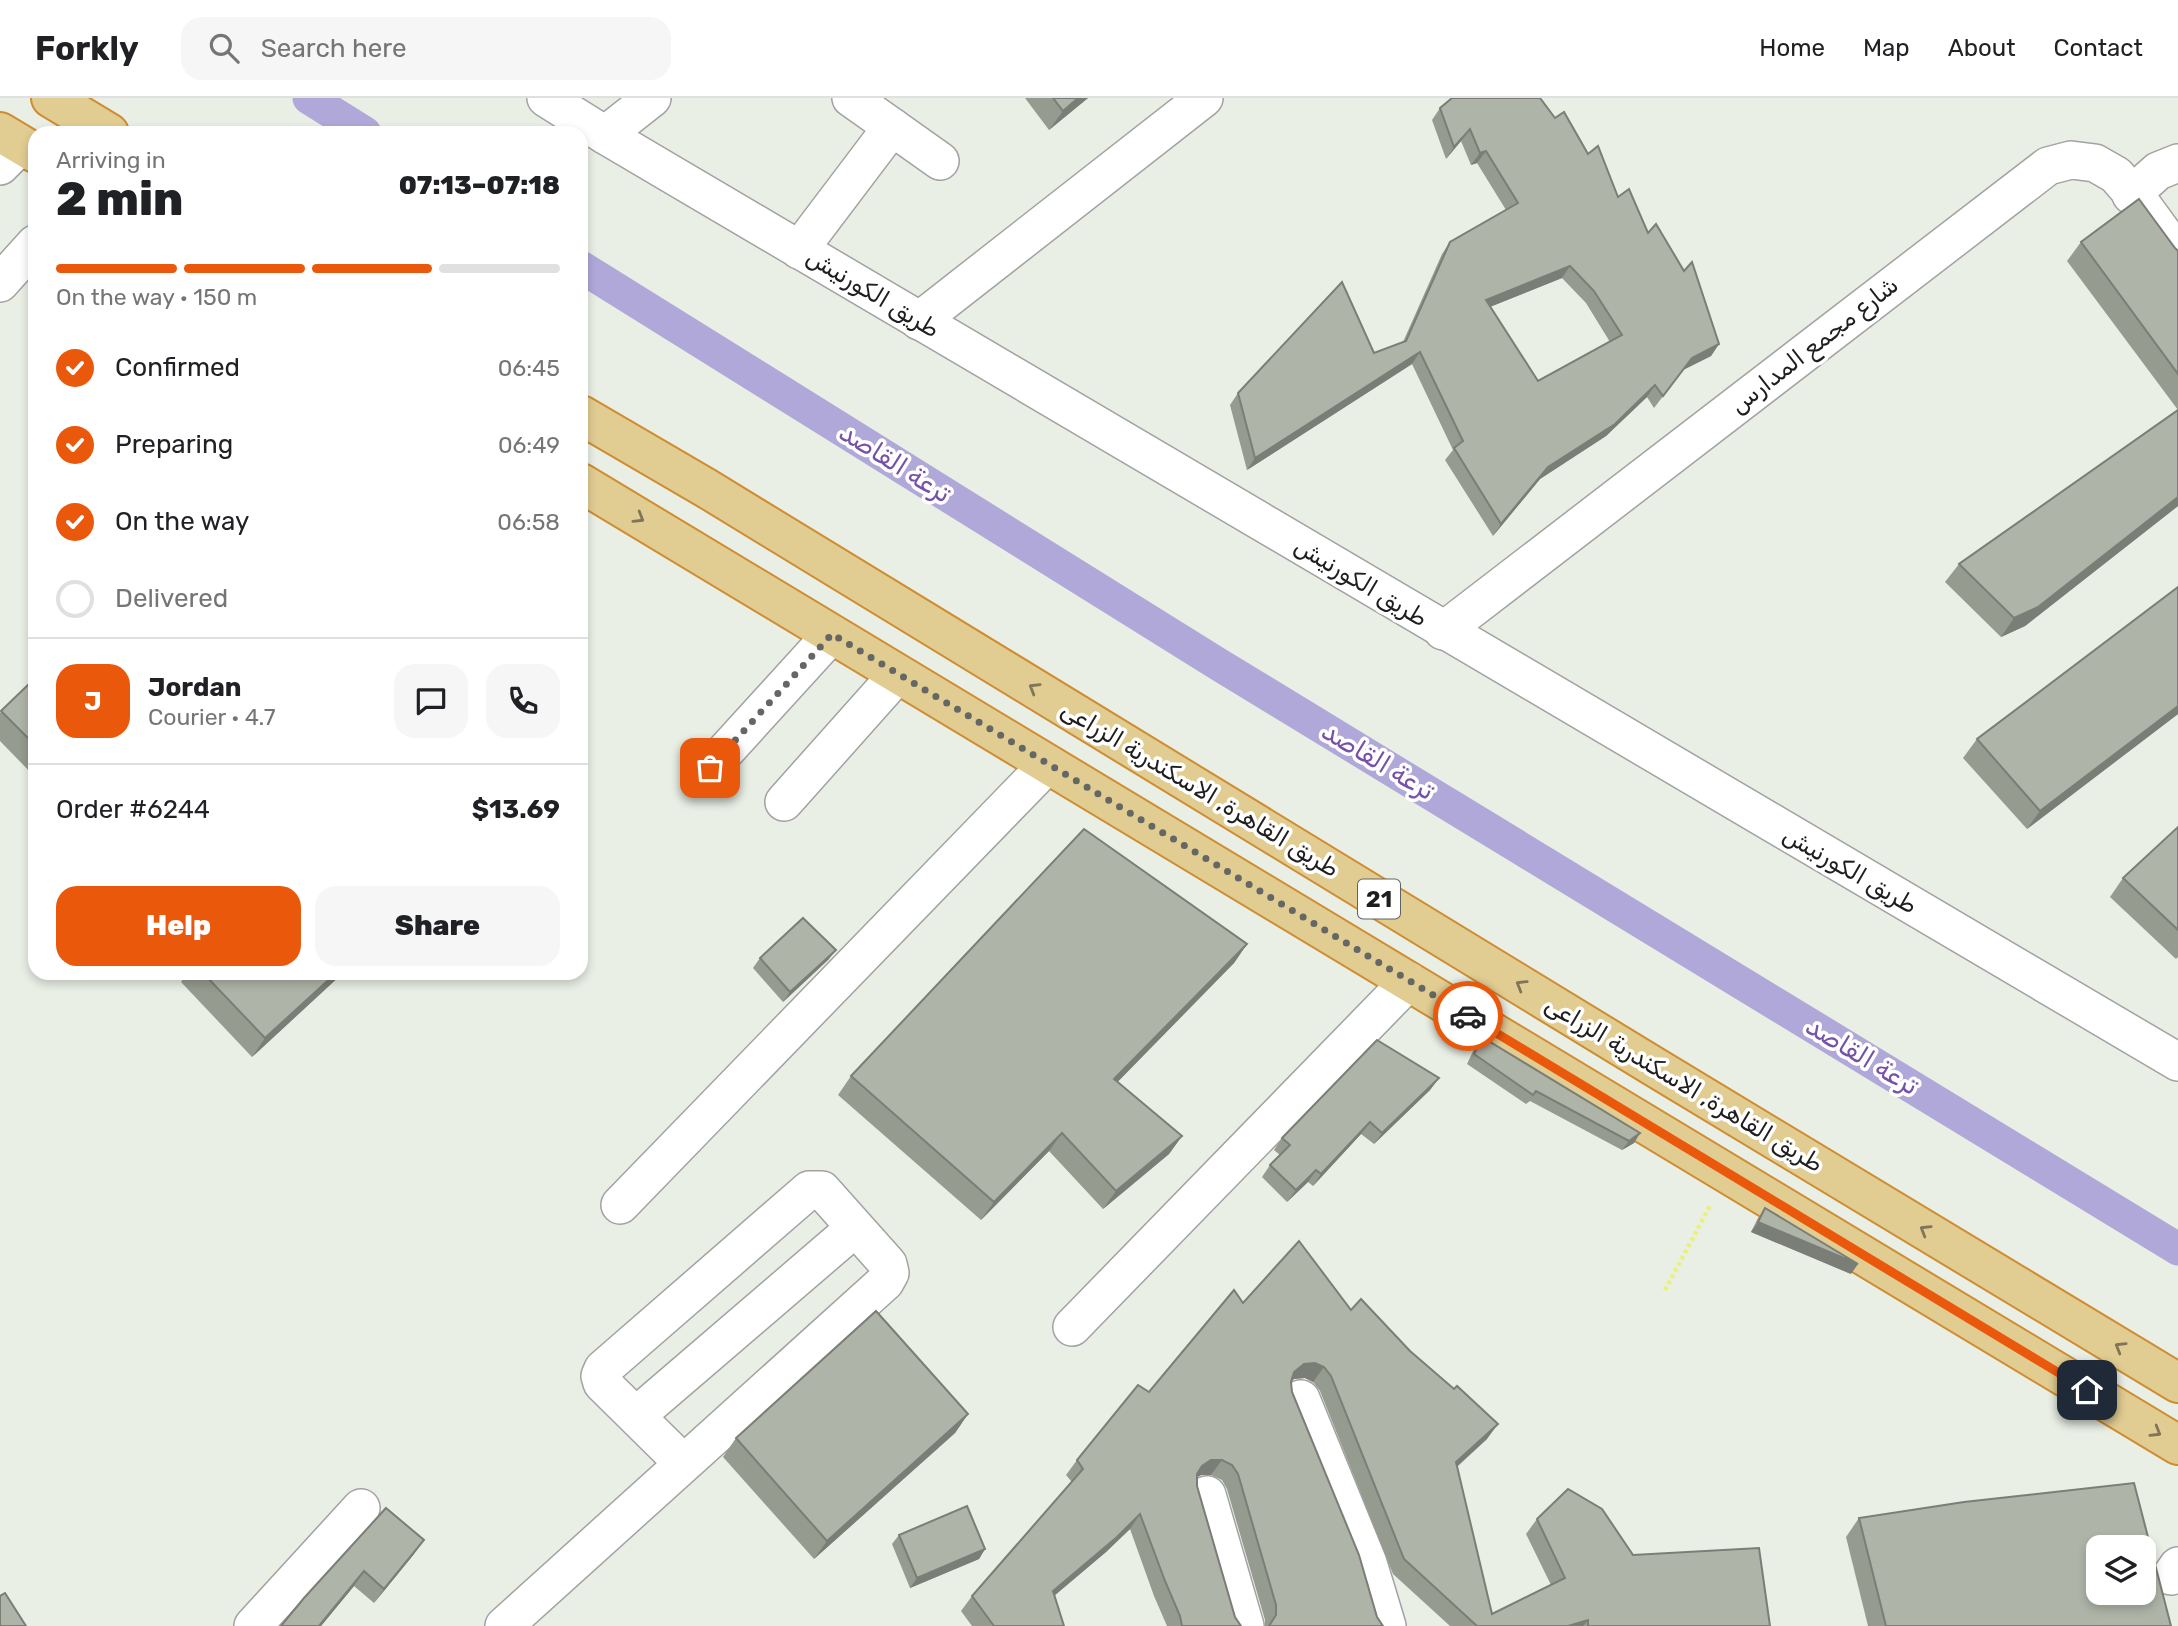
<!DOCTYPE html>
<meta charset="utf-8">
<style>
:root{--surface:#fff;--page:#f6f6f6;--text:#202124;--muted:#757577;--line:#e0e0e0;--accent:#ea580c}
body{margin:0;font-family:Rubik,Vazirmatn,sans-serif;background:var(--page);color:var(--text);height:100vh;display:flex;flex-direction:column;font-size:26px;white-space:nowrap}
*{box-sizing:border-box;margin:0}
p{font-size:23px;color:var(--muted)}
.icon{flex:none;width:38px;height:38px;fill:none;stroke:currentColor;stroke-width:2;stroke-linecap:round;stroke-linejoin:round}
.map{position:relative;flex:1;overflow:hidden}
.panel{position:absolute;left:28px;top:28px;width:560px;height:854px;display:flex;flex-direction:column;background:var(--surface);border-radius:21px;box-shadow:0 4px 10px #0003}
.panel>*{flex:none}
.controls{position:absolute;left:2086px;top:1437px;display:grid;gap:14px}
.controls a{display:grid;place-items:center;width:70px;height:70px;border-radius:14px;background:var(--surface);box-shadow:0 4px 10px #0003;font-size:35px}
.pin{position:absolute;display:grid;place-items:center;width:60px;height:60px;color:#fff;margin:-30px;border-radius:14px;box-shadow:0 4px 10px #0006}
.courier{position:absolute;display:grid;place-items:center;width:70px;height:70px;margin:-35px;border:5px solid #ea580c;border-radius:50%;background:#fff;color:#222;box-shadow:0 2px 9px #0007}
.overview em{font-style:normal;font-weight:800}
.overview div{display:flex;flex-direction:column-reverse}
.overview{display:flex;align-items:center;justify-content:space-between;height:119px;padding:0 28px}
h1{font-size:46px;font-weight:800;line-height:52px}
.bar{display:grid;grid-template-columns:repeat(4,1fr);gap:10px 7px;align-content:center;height:84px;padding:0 28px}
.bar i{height:9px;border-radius:5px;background:var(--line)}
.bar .selected{background:var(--accent)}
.bar p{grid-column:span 4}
.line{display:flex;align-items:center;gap:18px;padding:0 28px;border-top:2px solid var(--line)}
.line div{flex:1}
.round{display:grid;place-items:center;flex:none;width:74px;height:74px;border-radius:21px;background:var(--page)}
ol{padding:0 28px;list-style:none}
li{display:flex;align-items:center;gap:21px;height:77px}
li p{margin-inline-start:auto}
li .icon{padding:7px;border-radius:50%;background:var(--accent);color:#fff;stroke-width:4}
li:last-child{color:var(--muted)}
li i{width:38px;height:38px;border:4px solid var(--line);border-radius:50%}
.primary-button{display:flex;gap:14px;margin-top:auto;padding:14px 28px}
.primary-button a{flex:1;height:80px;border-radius:21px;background:var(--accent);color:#fff;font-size:28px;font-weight:800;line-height:80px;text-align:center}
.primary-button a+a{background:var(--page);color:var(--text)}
header{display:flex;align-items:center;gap:42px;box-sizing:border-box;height:98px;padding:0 35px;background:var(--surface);border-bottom:2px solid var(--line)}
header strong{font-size:33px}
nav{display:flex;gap:38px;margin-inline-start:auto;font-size:24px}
.search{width:490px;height:63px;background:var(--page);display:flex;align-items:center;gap:18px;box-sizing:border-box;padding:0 24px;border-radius:21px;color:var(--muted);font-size:26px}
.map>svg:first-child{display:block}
</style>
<header>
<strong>Forkly</strong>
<div class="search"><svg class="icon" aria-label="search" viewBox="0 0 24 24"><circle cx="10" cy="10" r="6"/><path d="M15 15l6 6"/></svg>Search here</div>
<nav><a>Home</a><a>Map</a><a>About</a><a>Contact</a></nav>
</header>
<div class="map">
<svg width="2178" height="1528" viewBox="0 0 2178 1528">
<rect width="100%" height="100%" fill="#e9efe5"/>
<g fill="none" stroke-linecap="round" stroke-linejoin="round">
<g stroke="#b0a8d9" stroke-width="33">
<path d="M 309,0 L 365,35"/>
<path d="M 581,169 L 1218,566 L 2178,1151"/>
</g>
<defs>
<g id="minor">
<path d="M 546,0 L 605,37 L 2178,964"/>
<path d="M 851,0 L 940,63"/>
<path d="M 605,37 L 652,0"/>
<path d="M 0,68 L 21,47"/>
<path d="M 2131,97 L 2158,73 L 2178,65"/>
<path d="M 799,152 L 892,29"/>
<path d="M 0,185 L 35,146"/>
<path d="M 919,223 L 1204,0"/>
<path d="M 1443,533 L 2048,68 L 2071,62 L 2095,65 L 2116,77 L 2143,108 L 2178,156"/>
<path d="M 710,670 L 832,536"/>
<path d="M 784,704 L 898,576"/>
<path d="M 620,1107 L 1048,666"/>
<path d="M 1072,1229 L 1409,883"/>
<path d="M 1301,1301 L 1368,1465 L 1387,1528"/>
<path d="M 636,1318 L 855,1130"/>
<path d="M 1207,1397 L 1245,1528"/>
<path d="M 2171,1478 L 2178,1468"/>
<path d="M 253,1528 L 361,1410"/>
<path d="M 504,1528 L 885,1184 L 890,1175 L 888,1166 L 822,1092 L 809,1092 L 603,1271 L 600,1278 L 602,1285 L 683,1365"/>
</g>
<g id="highway">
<path d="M 51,0 L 109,35"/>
<path d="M 0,34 L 35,55"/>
<path d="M 581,317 L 706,390 L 1653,968 L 2178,1285"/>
<path d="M 581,385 L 2178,1347"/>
</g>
</defs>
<use href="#minor" stroke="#a2a2a2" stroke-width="40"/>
<use href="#highway" stroke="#cf8c30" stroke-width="42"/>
<path stroke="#edf074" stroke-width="4.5" stroke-dasharray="3.5 3.5" stroke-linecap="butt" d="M 1665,1192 L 1711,1106"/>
<use href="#minor" stroke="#fff" stroke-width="37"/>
<use href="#highway" stroke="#e1cc92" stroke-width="38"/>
</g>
<g fill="#969b90" fill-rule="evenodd">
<path d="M 1025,0 L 1088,0 L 1049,32 Z"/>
<path d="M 1440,10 L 1555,20 L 1588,56 L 1618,99 L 1648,135 L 1719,246 L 1711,258 L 1683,272 L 1654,310 L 1647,299 L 1606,338 L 1540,381 L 1493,438 L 1445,362 L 1453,352 L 1412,266 L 1247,372 L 1230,307 L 1238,295 L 1374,255 L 1403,244 L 1442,156 L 1450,144 L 1506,112 L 1477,65 L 1471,67 L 1461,43 L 1446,61 L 1432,22 ZM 1562,180 L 1586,205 L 1610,244 L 1538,283 L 1490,209 Z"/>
<path d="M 2081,144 L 2175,150 L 2178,153 L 2178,408 L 2025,528 L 2001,539 L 1945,484 L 1959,466 L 2178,312 L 2067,163 Z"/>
<path d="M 2178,489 L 2178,616 L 2027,731 L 1963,660 L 1977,641 Z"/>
<path d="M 35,580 L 35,679 L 0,643 L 0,615 Z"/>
<path d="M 2178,729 L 2178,859 L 2176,861 L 2110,799 L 2123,780 Z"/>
<path d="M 1247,846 L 1234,865 L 1117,984 L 1182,1038 L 1169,1056 L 1103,1111 L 1049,1053 L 981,1122 L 838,997 L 851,978 Z"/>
<path d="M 760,860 L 829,861 L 783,904 L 753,870 Z"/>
<path d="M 187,875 L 343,875 L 252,959 L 181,884 Z"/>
<path d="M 1482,939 L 1640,1035 L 1634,1045 L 1622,1052 L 1530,1003 L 1526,1006 L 1467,966 L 1475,949 Z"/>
<path d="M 1439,980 L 1430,992 L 1374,1046 L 1361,1036 L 1313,1088 L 1308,1084 L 1287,1104 L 1262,1079 L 1270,1067 L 1280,1057 L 1274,1052 L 1282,1040 Z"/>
<path d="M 1765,1110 L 1851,1176 L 1751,1134 L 1758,1120 Z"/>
<path d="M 1243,1205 L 1351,1212 L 1487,1341 L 1457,1369 L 1492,1516 L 1551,1487 L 1526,1436 L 1537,1421 L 1633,1457 L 1770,1528 L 1450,1528 L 1393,1476 L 1320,1293 L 1313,1284 L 1305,1280 L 1294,1281 L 1291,1284 L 1292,1294 L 1377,1519 L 1383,1528 L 1265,1528 L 1265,1522 L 1227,1391 L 1222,1382 L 1211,1377 L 1201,1377 L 1197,1379 L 1197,1388 L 1235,1519 L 1241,1528 L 1167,1528 L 1154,1498 L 1130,1431 L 1106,1454 L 1054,1498 L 1064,1528 L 972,1528 L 961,1513 L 972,1498 L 1072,1384 L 1066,1377 L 1077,1362 Z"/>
<path d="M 968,1316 L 955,1335 L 814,1461 L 723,1359 L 736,1340 Z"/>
<path d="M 386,1410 L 414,1456 L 374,1505 L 354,1488 L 321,1528 L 281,1528 Z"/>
<path d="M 1859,1420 L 2171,1528 L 1868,1528 L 1846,1439 Z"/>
<path d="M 899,1437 L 985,1451 L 979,1461 L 910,1490 L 892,1446 Z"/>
</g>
<g fill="#7a7e76">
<path d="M 1078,0 L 1088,0 L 1049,32 L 1063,13 Z"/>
<path d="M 1470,31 L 1461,43 L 1446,61 L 1454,49 Z"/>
<path d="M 1486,53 L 1477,65 L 1471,67 L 1480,55 Z"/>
<path d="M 1570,168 L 1562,180 L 1477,214 L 1486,202 Z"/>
<path d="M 1719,246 L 1711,258 L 1683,272 L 1654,310 L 1692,260 Z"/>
<path d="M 1420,254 L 1412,266 L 1247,372 L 1255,360 Z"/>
<path d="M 1655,287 L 1647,299 L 1606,338 L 1540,381 L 1493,438 L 1501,426 L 1548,369 Z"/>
<path d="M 2178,399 L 2178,408 L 2025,528 L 2001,539 L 2014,520 Z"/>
<path d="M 2178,608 L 2178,616 L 2027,731 L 2040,713 Z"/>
<path d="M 1247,846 L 1234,865 L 1102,1000 L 1114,981 Z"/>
<path d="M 836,852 L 829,861 L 783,904 L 790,894 Z"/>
<path d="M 336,875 L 343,875 L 252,959 L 265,940 Z"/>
<path d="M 1439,980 L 1430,992 L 1374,1046 L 1382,1035 Z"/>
<path d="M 1370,1024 L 1361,1036 L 1313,1088 L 1321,1076 Z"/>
<path d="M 1062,1035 L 1049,1053 L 981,1122 L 994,1104 Z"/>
<path d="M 1640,1035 L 1634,1045 L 1622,1052 L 1629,1043 Z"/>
<path d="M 1182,1038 L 1169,1056 L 1103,1111 L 1116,1093 Z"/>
<path d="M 1316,1072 L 1308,1084 L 1287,1104 L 1296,1092 Z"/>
<path d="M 1758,1124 L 1858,1166 L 1851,1176 L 1751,1134 Z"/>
<path d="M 1315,1265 L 1324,1269 L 1313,1284 L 1305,1280 L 1294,1281 L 1284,1289 L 1294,1274 L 1304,1266 Z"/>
<path d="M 968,1316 L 955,1335 L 814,1461 L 827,1443 Z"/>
<path d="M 1498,1326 L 1487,1341 L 1445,1379 L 1456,1364 Z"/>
<path d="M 1211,1362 L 1222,1362 L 1211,1377 L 1201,1377 L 1191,1383 L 1202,1368 Z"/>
<path d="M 1140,1416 L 1130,1431 L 1106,1454 L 1042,1508 L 1053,1493 Z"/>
<path d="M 424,1442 L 414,1456 L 374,1505 L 384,1491 Z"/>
<path d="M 985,1451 L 979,1461 L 910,1490 L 917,1480 Z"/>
<path d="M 364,1473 L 354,1488 L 321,1528 L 319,1528 Z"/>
<path d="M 1588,1522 L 1583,1528 L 1568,1528 Z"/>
</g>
<g fill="#afb4a8" stroke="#7a7e76" stroke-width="2" fill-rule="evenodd">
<path d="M 1053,0 L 1078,0 L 1063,13 Z"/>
<path d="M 1452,0 L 1540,0 L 1555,20 L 1564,14 L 1588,56 L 1598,48 L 1618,99 L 1629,91 L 1648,135 L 1656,126 L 1684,173 L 1692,164 L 1719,246 L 1692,260 L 1663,298 L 1655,287 L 1615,326 L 1548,369 L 1501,426 L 1454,350 L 1463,343 L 1420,254 L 1255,360 L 1238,295 L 1342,184 L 1374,255 L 1406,243 L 1450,144 L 1518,105 L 1486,53 L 1480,55 L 1470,31 L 1454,49 L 1440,10 ZM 1570,168 L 1594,193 L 1622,237 L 1538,283 L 1486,202 Z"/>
<path d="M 2139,101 L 2175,150 L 2178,153 L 2178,276 L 2081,144 Z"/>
<path d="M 2178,312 L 2178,399 L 2038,509 L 2014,520 L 1959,466 Z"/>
<path d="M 2178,489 L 2178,608 L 2040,713 L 1977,641 Z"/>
<path d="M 35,580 L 35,647 L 1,613 Z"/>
<path d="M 2178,729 L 2178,832 L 2123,780 Z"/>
<path d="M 1084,731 L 1247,846 L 1114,981 L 1182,1038 L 1116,1093 L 1062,1035 L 994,1104 L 851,978 Z"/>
<path d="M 803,820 L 836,852 L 790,894 L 760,860 Z"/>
<path d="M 203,875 L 336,875 L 265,940 Z"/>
<path d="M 1482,939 L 1640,1035 L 1629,1043 L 1536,993 L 1533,997 L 1474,956 Z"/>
<path d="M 1377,942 L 1439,980 L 1382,1035 L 1370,1024 L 1321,1076 L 1316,1072 L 1296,1092 L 1270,1067 L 1290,1047 L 1282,1040 Z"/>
<path d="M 1765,1110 L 1858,1166 L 1758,1124 Z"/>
<path d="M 1299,1143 L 1351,1212 L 1361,1201 L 1410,1253 L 1454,1291 L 1457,1288 L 1498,1326 L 1456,1364 L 1492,1516 L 1565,1480 L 1537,1421 L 1568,1391 L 1602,1411 L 1633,1457 L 1759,1450 L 1770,1528 L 1588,1528 L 1588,1522 L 1568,1528 L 1477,1528 L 1404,1461 L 1331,1278 L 1324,1269 L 1315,1265 L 1304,1266 L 1294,1274 L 1291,1284 L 1292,1294 L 1359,1457 L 1377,1519 L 1383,1528 L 1269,1528 L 1276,1517 L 1276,1507 L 1238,1376 L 1232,1367 L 1222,1362 L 1211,1362 L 1202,1368 L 1197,1376 L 1197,1388 L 1235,1519 L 1241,1528 L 1182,1528 L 1180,1518 L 1165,1483 L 1140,1416 L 1117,1439 L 1053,1493 L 1064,1528 L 994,1528 L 972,1498 L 1083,1371 L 1077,1362 L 1138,1287 L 1149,1294 L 1234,1192 L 1243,1205 Z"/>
<path d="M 876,1213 L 968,1316 L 827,1443 L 736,1340 Z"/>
<path d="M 2134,1385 L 2171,1528 L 1886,1528 L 1859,1420 L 1964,1404 ZM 2098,1449 L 2144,1449 L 2144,1494 L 2098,1494 Z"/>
<path d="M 967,1408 L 985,1451 L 917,1480 L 899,1437 Z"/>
<path d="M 386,1410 L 424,1442 L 384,1491 L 364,1473 L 319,1528 L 281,1528 L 304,1500 Z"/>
<path d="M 5,1495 L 26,1528 L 0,1528 L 0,1498 Z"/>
</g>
<defs><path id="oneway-chevron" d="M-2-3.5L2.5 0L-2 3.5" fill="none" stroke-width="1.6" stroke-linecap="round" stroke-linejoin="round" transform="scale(1.75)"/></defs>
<g stroke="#807558">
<use href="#oneway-chevron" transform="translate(639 420) rotate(31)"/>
<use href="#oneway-chevron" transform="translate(1034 590) rotate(-149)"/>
<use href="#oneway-chevron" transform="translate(1521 887) rotate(-149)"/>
<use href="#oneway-chevron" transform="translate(1925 1132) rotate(-149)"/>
<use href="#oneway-chevron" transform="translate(2120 1249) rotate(-149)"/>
<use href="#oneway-chevron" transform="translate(2156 1334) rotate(31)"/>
</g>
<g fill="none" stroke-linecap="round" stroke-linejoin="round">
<path stroke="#656764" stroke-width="7" stroke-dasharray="0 12.6" d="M 710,670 L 832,536 L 1468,918"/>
<path stroke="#ea580c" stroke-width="9" d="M 1468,918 L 2087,1292"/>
</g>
<g text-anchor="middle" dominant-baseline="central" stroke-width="7" stroke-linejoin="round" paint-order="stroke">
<rect fill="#fff" stroke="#626262" stroke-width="2" x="1358" y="781.5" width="42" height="39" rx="5"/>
<g font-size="23" font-weight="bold" fill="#1e1e1e">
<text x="1379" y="801">21</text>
</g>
<g font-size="24" fill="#1e1e1e" stroke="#fff">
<text transform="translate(873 195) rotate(31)">طريق الكورنيش</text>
<text transform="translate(1814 247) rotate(-38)">شارع مجمع المدارس</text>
<text transform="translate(1361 484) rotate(31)">طريق الكورنيش</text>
<text transform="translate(1200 691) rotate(31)">طريق القاهرة, الاسكندرية الزراعى</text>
<text transform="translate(1850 772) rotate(30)">طريق الكورنيش</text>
<text transform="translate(1684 986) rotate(31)">طريق القاهرة, الاسكندرية الزراعى</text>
</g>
<g font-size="26" font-style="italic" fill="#7651a8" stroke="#fff">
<text transform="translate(895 365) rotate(32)">ترعة القاصد</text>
<text transform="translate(1378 663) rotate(31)">ترعة القاصد</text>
<text transform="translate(1862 958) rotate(31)">ترعة القاصد</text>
</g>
</g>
</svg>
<div class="controls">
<a><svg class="icon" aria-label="layers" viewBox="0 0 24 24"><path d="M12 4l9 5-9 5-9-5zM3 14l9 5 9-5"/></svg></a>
</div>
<div class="pin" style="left:710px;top:670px;background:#ea580c"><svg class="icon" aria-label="bag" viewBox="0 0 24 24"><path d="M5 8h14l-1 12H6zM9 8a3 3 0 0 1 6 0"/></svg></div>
<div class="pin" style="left:2087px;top:1292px;background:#1f2937"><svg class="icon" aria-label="home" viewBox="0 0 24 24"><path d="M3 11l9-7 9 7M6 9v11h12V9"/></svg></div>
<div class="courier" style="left:1468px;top:918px"><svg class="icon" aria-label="car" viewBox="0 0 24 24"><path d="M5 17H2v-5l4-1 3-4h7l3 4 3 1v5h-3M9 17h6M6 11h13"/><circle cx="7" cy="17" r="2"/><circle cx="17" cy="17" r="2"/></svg></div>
<section class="panel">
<div class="overview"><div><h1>2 min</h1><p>Arriving in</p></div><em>07:13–07:18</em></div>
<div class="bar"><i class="selected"></i><i class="selected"></i><i class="selected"></i><i></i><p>On the way · 150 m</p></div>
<ol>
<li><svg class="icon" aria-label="check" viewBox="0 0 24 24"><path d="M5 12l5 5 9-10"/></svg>Confirmed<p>06:45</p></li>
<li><svg class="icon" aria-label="check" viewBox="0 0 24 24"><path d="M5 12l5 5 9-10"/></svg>Preparing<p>06:49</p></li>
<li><svg class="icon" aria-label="check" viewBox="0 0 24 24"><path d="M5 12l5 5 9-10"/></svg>On the way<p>06:58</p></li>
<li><i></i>Delivered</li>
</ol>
<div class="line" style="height:126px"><b class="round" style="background:var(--accent);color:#fff">J</b><div><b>Jordan</b><p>Courier · 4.7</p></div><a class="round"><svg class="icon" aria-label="chat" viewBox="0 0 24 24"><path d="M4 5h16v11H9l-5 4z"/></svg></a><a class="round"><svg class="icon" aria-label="phone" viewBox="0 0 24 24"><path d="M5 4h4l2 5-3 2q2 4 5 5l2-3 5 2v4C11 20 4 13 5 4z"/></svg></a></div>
<div class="line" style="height:91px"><div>Order #6244</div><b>$13.69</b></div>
<div class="primary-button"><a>Help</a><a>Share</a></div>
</section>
</div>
